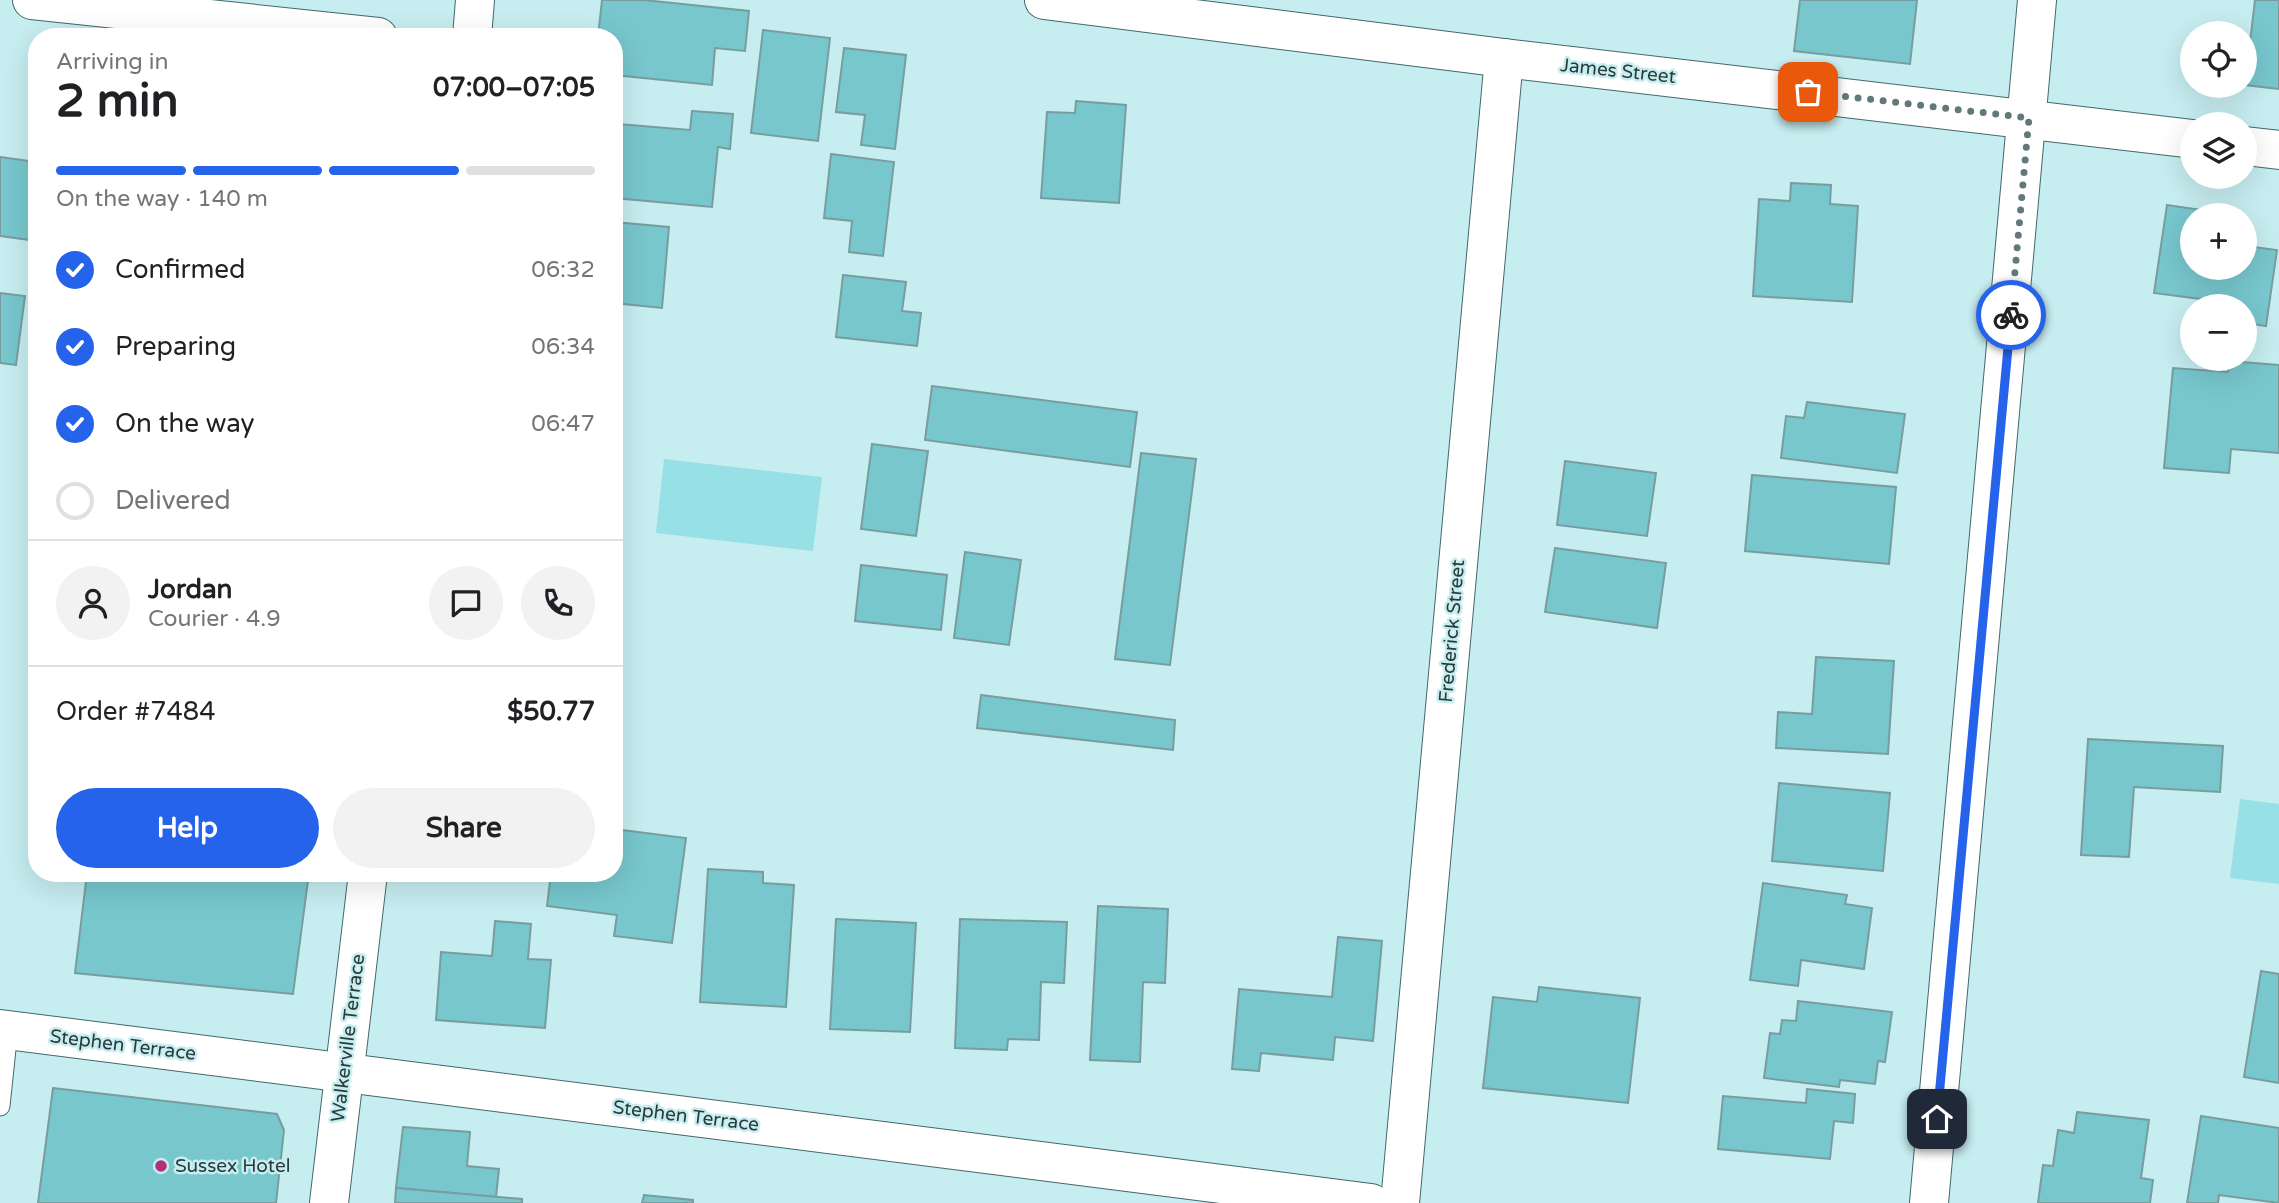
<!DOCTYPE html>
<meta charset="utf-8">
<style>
:root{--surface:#fff;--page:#f2f2f2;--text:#202124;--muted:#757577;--line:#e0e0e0;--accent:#2563eb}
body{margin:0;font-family:"Varela Round",sans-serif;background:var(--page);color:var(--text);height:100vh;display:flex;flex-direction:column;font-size:26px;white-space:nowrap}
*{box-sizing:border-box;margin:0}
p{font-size:23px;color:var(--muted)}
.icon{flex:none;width:38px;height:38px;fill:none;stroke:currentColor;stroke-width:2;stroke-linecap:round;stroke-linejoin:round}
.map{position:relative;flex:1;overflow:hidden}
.side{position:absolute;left:28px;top:28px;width:595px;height:854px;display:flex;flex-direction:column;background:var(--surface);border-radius:28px;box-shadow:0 7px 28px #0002}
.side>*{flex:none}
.controls{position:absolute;left:2180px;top:21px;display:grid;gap:14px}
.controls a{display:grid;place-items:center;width:77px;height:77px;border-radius:50%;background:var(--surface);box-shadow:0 7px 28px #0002;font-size:35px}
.pin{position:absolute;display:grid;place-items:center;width:60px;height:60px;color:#fff;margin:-30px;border-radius:14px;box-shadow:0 4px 10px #0006}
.courier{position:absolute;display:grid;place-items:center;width:70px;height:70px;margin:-35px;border:5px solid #2563eb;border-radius:50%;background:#fff;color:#222;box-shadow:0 2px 9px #0007}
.head em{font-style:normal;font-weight:700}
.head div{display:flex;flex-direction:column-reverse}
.head{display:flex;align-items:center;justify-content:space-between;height:119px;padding:0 28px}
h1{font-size:46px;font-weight:700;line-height:52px}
.bar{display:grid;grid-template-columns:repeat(4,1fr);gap:10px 7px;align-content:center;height:84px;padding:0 28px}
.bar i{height:9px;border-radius:5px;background:var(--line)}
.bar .current{background:var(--accent)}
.bar p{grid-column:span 4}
.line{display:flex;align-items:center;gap:18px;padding:0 28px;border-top:2px solid var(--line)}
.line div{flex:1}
.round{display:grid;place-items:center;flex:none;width:74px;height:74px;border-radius:37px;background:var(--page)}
ol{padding:0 28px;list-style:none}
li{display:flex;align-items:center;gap:21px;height:77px}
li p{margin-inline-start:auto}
li .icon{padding:7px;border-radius:50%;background:var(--accent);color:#fff;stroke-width:4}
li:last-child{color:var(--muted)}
li i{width:38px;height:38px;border:4px solid var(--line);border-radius:50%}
.action{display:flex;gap:14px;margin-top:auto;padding:14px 28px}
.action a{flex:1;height:80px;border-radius:42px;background:var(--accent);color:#fff;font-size:28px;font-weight:700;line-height:80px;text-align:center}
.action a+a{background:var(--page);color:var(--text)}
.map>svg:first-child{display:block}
</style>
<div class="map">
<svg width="2279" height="1203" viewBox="0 0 2279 1203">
<rect width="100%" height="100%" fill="#c6edf0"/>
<g fill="#97e0e6">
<path d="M 664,459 L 822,477 L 813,551 L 656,533 Z"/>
<path d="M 2240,799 L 2279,804 L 2279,884 L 2230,878 Z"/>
</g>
<g fill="#77c7cd" stroke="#789da0" stroke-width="2">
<path d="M 602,0 L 644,0 L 749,11 L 745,51 L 715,48 L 712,85 L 614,75 L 614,37 L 598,37 Z"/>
<path d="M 1800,0 L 1917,0 L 1910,64 L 1794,51 Z"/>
<path d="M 2255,0 L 2279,0 L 2279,89 L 2245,85 Z"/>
<path d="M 763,30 L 830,38 L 818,141 L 751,133 Z"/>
<path d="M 844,48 L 906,55 L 895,149 L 861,145 L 865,115 L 836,112 Z"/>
<path d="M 1076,101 L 1126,105 L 1119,203 L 1041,198 L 1047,112 L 1075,113 Z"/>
<path d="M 692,111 L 733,114 L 730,149 L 718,147 L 712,207 L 614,198 L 614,158 L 619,124 L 690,130 Z"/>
<path d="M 831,154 L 894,162 L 883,256 L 849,252 L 852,221 L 824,218 Z"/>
<path d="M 0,157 L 37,162 L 37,241 L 0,236 Z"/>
<path d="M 1791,183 L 1831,185 L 1830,204 L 1858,206 L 1852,302 L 1753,296 L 1759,199 L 1790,201 Z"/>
<path d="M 2167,205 L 2215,212 L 2214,215 L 2193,215 L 2193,268 L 2245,268 L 2245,246 L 2277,250 L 2266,326 L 2245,323 L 2245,306 L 2208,306 L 2208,300 L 2154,293 Z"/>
<path d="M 614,222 L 669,227 L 662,308 L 614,303 Z"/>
<path d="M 843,275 L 906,282 L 902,311 L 921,313 L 917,346 L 836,337 Z"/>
<path d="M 0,293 L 25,296 L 16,365 L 0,363 Z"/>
<path d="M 2229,361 L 2279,365 L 2279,453 L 2231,449 L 2229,473 L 2164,468 L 2173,368 L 2228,372 Z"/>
<path d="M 932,386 L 1137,412 L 1130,467 L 925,440 Z"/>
<path d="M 1807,402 L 1905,414 L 1897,473 L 1781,458 L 1786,416 L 1804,418 Z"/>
<path d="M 872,444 L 928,451 L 916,536 L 861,529 Z"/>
<path d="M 1141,453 L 1196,459 L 1170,665 L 1115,659 Z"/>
<path d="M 1565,461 L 1656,473 L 1647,536 L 1557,525 Z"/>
<path d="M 1752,475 L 1896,487 L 1889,564 L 1745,551 Z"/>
<path d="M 1555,548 L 1666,563 L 1657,628 L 1545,612 Z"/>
<path d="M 965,552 L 1021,560 L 1009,645 L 954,638 Z"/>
<path d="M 861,565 L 947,575 L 941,630 L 855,621 Z"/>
<path d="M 1816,657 L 1894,661 L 1888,754 L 1776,748 L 1778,712 L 1812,714 Z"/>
<path d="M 981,695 L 1175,720 L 1173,750 L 977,728 Z"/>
<path d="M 2088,739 L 2223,746 L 2220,792 L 2134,787 L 2129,857 L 2081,855 Z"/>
<path d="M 1779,783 L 1890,793 L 1883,871 L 1772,861 Z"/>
<path d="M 614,829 L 686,838 L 672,943 L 614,936 L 617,915 L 547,906 L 551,873 L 614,873 Z"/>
<path d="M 708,869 L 763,872 L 763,883 L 794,885 L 786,1007 L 700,1002 Z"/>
<path d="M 87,873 L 309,873 L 293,994 L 75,973 Z"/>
<path d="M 1763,883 L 1847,895 L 1845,904 L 1872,908 L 1864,969 L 1801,960 L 1798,986 L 1750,980 Z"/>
<path d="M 1098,906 L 1168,909 L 1165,983 L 1143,982 L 1140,1062 L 1090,1060 Z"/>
<path d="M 836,919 L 916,923 L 910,1032 L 830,1029 Z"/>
<path d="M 960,919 L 1067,922 L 1064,983 L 1041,982 L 1039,1040 L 1008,1039 L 1007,1050 L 955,1048 Z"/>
<path d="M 495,921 L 531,924 L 528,959 L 551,960 L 545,1028 L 436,1020 L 441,952 L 492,956 Z"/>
<path d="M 1338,937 L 1382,941 L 1373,1041 L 1335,1037 L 1333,1060 L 1261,1053 L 1259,1071 L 1232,1069 L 1239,989 L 1332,997 Z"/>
<path d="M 2261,971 L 2279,974 L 2279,1083 L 2244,1077 Z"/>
<path d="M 1539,987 L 1640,998 L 1628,1103 L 1483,1088 L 1493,997 L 1537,1002 Z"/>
<path d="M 1798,1001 L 1892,1012 L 1885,1062 L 1878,1061 L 1875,1084 L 1840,1080 L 1839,1087 L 1764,1078 L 1770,1033 L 1780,1034 L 1782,1020 L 1796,1021 Z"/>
<path d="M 53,1088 L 277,1114 L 284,1130 L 276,1203 L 38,1203 Z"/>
<path d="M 1807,1089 L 1855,1094 L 1853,1123 L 1834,1121 L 1830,1159 L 1718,1149 L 1723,1096 L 1806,1103 Z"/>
<path d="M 2077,1112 L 2149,1120 L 2141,1178 L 2153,1180 L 2150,1203 L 2038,1203 L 2043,1165 L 2053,1166 L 2058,1130 L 2074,1133 Z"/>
<path d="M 2201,1116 L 2279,1128 L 2279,1203 L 2219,1195 L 2218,1203 L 2187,1203 Z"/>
<path d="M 403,1127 L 470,1132 L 467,1166 L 499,1169 L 496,1197 L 396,1188 Z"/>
<path d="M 396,1188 L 522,1199 L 522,1203 L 395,1203 Z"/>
<path d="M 644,1195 L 693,1200 L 693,1203 L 642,1203 Z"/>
</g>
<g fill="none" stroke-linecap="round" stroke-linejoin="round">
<defs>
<path id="lane" d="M 0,1106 L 8,1030"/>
<g id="street">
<path d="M 32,0 L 378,37"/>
<path d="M 1044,0 L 1504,58 L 2193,139"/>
<path d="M 2245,146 L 2279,150"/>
<path d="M 1400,1203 L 1504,58"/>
<path d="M 1929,1203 L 2037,0"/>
</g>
<g id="secondary">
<path d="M 472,37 L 475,0"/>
<path d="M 0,1029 L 1371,1203"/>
<path d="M 329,1203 L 368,873"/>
</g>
</defs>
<use href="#lane" stroke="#44676a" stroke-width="21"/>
<use href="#street" stroke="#44676a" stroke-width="40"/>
<use href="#secondary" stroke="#44676a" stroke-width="40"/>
<use href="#lane" stroke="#fff" stroke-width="19"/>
<use href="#street" stroke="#fff" stroke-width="38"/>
<use href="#secondary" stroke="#fff" stroke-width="38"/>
</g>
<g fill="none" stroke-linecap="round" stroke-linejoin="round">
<path stroke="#61797b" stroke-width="7" stroke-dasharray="0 12.6" d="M 1808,92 L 2029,118 L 2011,315"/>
<path stroke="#2563eb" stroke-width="9" d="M 1937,1119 L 2011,315"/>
</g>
<circle fill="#b32f77" stroke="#c6edf0" stroke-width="2.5" cx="161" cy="1166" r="7"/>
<g text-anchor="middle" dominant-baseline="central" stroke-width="5" stroke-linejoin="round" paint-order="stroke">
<g font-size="19" fill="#2b3b3c" stroke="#c6edf0">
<text transform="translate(1618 71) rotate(6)">James Street</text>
<text transform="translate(1452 631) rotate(-85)">Frederick Street</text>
<text transform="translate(348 1038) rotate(-83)">Walkerville Terrace</text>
<text transform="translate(123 1045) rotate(7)">Stephen Terrace</text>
<text transform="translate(686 1116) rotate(7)">Stephen Terrace</text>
</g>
<g font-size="19" fill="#2b3b3c" stroke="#c6edf0" text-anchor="start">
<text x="175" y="1166">Sussex Hotel</text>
</g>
</g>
</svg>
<div class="controls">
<a><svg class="icon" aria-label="locate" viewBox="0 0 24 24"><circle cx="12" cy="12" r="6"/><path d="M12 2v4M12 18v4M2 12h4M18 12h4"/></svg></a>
<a><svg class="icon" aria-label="layers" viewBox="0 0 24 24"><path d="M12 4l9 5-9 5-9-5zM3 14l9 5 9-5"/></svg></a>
<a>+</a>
<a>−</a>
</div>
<div class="pin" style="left:1808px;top:92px;background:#ea580c"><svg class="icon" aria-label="bag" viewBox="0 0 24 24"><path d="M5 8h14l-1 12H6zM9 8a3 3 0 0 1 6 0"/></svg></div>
<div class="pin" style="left:1937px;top:1119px;background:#1f2937"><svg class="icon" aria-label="home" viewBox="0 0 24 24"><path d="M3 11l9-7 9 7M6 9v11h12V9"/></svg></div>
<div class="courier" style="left:2011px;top:315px"><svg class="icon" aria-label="bike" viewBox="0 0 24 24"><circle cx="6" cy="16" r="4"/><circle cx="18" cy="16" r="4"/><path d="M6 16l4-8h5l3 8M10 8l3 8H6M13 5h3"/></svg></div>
<section class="side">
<div class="head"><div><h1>2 min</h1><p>Arriving in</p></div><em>07:00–07:05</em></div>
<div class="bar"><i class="current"></i><i class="current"></i><i class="current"></i><i></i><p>On the way · 140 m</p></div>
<ol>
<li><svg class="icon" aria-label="check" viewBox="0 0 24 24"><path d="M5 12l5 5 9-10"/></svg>Confirmed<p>06:32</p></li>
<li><svg class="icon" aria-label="check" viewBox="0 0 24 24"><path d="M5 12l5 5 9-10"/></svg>Preparing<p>06:34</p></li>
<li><svg class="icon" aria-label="check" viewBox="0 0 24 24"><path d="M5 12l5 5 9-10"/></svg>On the way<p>06:47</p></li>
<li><i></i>Delivered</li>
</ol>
<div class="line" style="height:126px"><a class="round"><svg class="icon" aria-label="person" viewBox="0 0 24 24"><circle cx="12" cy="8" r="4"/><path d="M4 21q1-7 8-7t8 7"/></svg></a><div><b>Jordan</b><p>Courier · 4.9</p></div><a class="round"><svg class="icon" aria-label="chat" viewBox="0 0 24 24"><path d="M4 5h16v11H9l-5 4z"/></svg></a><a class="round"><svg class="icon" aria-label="phone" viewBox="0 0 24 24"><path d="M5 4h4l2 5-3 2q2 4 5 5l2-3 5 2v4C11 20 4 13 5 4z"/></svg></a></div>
<div class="line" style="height:91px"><div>Order #7484</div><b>$50.77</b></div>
<div class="action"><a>Help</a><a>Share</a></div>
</section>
</div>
